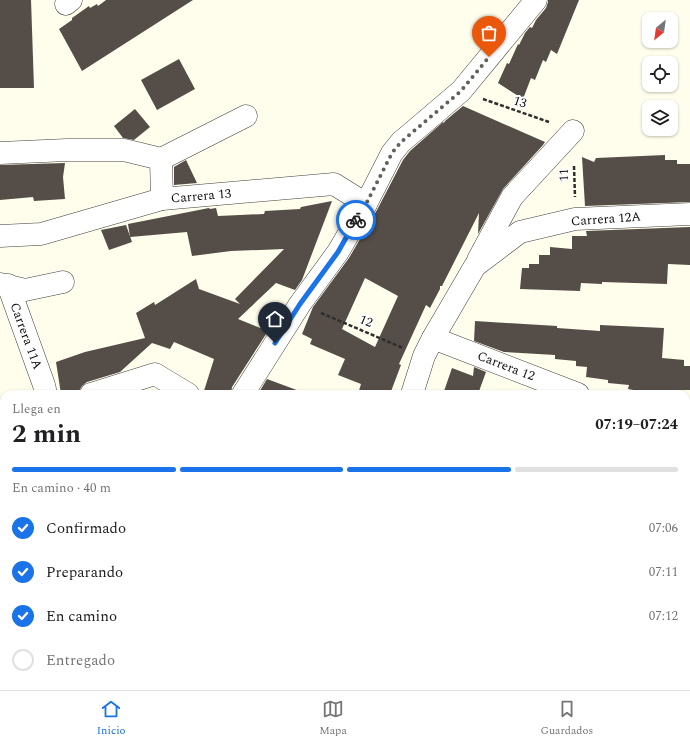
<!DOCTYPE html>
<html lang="es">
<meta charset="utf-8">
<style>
:root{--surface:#fff;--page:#f6f6f6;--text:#202124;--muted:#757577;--line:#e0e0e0;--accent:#1a73e8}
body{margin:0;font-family:Spectral,serif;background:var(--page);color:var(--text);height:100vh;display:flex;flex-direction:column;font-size:15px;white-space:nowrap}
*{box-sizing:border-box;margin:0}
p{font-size:13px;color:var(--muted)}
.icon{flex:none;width:22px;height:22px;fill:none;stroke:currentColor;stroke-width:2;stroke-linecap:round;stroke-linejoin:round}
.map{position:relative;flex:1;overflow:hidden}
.details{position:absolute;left:0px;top:390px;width:690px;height:300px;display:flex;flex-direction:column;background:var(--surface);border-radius:12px 12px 0 0;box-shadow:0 1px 3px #0004}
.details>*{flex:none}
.needle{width:26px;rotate:209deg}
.controls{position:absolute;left:642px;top:12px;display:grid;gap:8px}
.controls a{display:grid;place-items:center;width:36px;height:36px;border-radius:8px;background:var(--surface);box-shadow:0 1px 3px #0004;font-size:20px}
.pin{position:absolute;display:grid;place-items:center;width:34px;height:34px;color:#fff;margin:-41px -17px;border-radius:50% 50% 50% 0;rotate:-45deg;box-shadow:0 0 4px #0007}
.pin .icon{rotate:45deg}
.courier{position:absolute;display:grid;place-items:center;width:40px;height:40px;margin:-20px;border:3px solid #1a73e8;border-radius:50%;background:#fff;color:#222;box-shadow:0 1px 5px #0007}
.head em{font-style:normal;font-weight:700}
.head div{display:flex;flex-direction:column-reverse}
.head{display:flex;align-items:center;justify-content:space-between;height:68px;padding:0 12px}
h1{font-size:26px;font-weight:700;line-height:30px}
.bar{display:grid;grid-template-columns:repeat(4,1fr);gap:6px 4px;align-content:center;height:48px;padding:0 12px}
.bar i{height:5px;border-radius:3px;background:var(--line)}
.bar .active{background:var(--accent)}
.bar p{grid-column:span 4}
ol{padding:0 12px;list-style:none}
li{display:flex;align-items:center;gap:12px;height:44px}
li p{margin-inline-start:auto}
li .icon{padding:4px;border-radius:50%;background:var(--accent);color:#fff;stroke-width:4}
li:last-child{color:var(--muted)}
li i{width:22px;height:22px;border:2px solid var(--line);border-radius:50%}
.dock{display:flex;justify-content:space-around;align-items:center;height:56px;border-top:1px solid var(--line);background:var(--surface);font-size:11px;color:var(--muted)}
.dock a{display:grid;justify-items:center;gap:2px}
.dock .active{color:var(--accent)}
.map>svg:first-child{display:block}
</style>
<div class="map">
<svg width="690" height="690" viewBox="0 0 690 690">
<rect width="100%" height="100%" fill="#fffdeb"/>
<g fill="#554e48" fill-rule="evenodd">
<path d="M 0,0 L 31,0 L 34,88 L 0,88 Z"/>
<path d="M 106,0 L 193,0 L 82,71 L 59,29 L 72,20 L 72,18 L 89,6 L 90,8 L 97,4 L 98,6 Z"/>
<path d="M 548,0 L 579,0 L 557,54 L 551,50 L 546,62 L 543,60 L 535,80 L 531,78 L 523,99 L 498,83 L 507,63 L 509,64 L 518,44 L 519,45 L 525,33 L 530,27 L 532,28 L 536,20 L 546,8 L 548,2 Z"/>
<path d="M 179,59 L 195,89 L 157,110 L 141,80 Z"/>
<path d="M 463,106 L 545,142 L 543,145 L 503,189 L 478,234 L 479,213 L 442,286 L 440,286 L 440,289 L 430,308 L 426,305 L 399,364 L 401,365 L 390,394 L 358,394 L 361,384 L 338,375 L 345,359 L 310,344 L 312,339 L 302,334 L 313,307 L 349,258 L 377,210 L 403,160 L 410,151 L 443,122 L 444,123 L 445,121 ZM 365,278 L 398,296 L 375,347 L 342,329 Z"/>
<path d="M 135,109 L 150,127 L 134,140 L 123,138 L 114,126 Z"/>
<path d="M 665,155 L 665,160 L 677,160 L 677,164 L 690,164 L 690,202 L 585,206 L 582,157 L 594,162 L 596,158 Z"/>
<path d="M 186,160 L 197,183 L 174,185 L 174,167 Z"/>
<path d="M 65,163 L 63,177 L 65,199 L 34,201 L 33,197 L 0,200 L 0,165 Z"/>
<path d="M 332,201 L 302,280 L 295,290 L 276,283 L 238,319 L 268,331 L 232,387 L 231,394 L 203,394 L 214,359 L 174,342 L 170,349 L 152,343 L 120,372 L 87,382 L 82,386 L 79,391 L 79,394 L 61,394 L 56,362 L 85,352 L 145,338 L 136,313 L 154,302 L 155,305 L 196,279 L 199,289 L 240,304 L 235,299 L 284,249 L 231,251 L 192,256 L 187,232 L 130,237 L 128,224 L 209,208 L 210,209 L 216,208 L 218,216 L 264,214 L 265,211 L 300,209 L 301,207 Z"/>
<path d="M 126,225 L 132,242 L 109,250 L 101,230 Z"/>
<path d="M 690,227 L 690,265 L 668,264 L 667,284 L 602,282 L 602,284 L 581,283 L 580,291 L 520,289 L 522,268 L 529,268 L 529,264 L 539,264 L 539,255 L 550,255 L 550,247 L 572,249 L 572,236 L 587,236 L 586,231 Z"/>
<path d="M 475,321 L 557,326 L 557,328 L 600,331 L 600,325 L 664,328 L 662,358 L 684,360 L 684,366 L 690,366 L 690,390 L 660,390 L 660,394 L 654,394 L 628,389 L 629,385 L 608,383 L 608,380 L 586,377 L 587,367 L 576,366 L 576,361 L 555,359 L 555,355 L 504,352 L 474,341 Z"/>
<path d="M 474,367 L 486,372 L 478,394 L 443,394 L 452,368 L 473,376 Z"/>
<path d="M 267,379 L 302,392 L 302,394 L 258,394 Z"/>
</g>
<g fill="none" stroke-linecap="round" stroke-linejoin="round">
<defs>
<g id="minor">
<path d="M 66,4 L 71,0"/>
<path d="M 0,153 L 67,150 L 124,150 L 161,159"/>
<path d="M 161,159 L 246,116"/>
<path d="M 161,159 L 162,199"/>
<path d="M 0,236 L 41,234 L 162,199 L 334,184 L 366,204"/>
<path d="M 478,260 L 512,197 L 573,131"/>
<path d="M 0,284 L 25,290 L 63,282"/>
<path d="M 8,285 L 44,385 L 46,394"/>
<path d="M 433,338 L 578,394"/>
<path d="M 91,394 L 155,374 L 188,394"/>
<path d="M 243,394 L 300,304 L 338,252 L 366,204 L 392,153 L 401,142 L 461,91 L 536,0"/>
<path d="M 412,394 L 424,356 L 433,338 L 475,266 L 520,232 L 575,219 L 690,214"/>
<path d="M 686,416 L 690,416"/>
<path d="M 0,438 L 4,435"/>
<path d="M 5,690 L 8,686"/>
<path d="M 222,690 L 224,686"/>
<path d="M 551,690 L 551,686"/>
</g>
<g id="major">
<path d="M 686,621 L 690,618"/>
<path d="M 686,663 L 690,660"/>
<path d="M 577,690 L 583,686"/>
<path d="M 641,690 L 647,686"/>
</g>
</defs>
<use href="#minor" stroke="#3f3f3f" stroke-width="23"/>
<use href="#major" stroke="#1d1d1d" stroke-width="23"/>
<g stroke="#2e2e2e" stroke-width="2.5" stroke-dasharray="4 2" stroke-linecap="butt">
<path d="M 483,99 L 549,122"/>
<path d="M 574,166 L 575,197"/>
<path d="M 321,313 L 403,348"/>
</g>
<use href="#minor" stroke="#fff" stroke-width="22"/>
<use href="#major" stroke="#fee45c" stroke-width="22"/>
</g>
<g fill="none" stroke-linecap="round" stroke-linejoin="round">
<path stroke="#61605a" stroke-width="4" stroke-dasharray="0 7.2" d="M 356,220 L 366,204 L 392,153 L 401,142 L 461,91 L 489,57"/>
<path stroke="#1a73e8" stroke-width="5" d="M 275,343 L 300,304 L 338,252 L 356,220"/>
</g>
<g text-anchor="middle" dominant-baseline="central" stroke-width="4" stroke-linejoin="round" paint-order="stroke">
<g font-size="13" fill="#0c0c0c" stroke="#fff">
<text transform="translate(520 102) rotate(19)">13</text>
<text transform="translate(564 175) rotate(-91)">11</text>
<text transform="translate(201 196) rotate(-5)">Carrera 13</text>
<text transform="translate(606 219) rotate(-4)">Carrera 12A</text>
<text transform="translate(366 321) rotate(23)">12</text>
<text transform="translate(26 336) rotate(70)">Carrera 11A</text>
<text transform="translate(506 366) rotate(21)">Carrera 12</text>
</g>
</g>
</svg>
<div class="controls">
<a><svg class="needle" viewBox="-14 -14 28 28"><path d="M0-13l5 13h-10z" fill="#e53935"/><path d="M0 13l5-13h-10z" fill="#757577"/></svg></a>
<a><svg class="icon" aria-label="locate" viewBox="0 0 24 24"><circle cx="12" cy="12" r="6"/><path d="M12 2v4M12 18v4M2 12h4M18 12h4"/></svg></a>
<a><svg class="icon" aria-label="layers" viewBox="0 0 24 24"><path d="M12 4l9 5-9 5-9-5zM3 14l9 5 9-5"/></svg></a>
</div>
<div class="pin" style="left:489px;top:57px;background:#ea580c"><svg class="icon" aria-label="bag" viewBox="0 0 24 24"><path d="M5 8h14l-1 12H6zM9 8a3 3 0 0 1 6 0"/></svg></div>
<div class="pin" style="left:275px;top:343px;background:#1f2937"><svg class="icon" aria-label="home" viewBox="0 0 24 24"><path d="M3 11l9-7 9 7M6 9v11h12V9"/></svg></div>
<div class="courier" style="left:356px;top:220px"><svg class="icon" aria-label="bike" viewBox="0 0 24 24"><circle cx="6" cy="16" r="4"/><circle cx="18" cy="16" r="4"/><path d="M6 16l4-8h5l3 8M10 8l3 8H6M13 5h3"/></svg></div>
<section class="details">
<div class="head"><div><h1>2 min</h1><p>Llega en</p></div><em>07:19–07:24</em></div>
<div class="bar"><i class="active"></i><i class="active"></i><i class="active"></i><i></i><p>En camino · 40 m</p></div>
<ol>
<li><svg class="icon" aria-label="check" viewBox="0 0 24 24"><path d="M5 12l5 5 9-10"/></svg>Confirmado<p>07:06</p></li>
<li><svg class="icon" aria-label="check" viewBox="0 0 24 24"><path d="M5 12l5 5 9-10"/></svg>Preparando<p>07:11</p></li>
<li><svg class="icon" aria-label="check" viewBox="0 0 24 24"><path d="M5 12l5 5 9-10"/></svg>En camino<p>07:12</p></li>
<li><i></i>Entregado</li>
</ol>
</section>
</div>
<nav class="dock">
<a class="active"><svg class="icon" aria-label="home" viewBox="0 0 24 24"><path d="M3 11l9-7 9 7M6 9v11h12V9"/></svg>Inicio</a>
<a><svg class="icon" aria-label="map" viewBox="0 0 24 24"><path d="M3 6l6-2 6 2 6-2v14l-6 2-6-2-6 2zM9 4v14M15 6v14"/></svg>Mapa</a>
<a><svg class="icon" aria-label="saved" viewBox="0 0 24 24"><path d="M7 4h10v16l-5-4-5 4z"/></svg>Guardados</a>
</nav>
